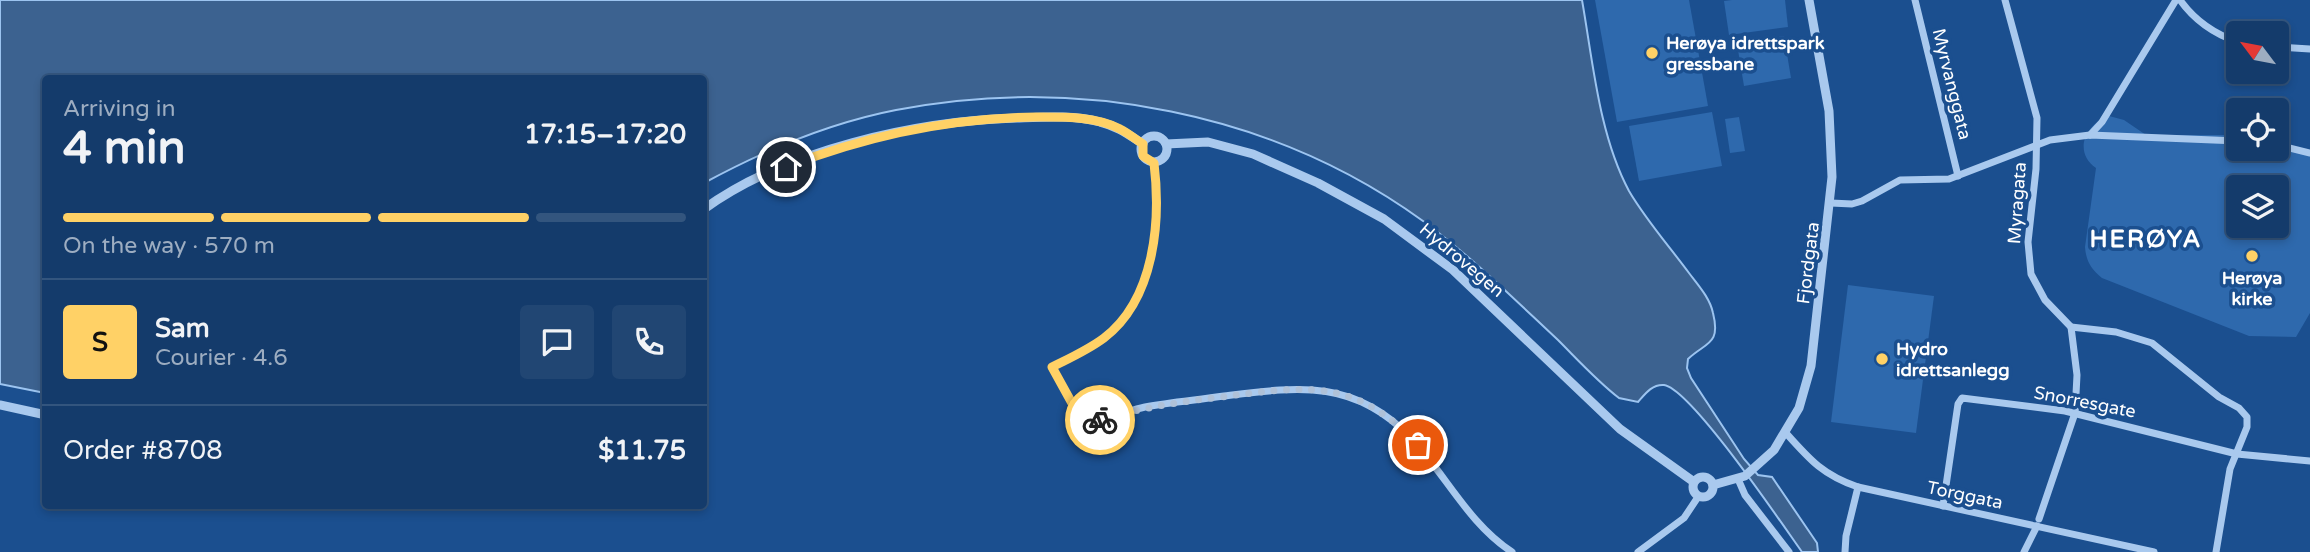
<!DOCTYPE html>
<meta charset="utf-8">
<style>
:root{--surface:#143b6b;--page:#214673;--text:#f1f3f6;--muted:#9dadc1;--line:#33557e;--accent:#ffd166}
body{margin:0;font-family:"Varela Round",sans-serif;background:var(--page);color:var(--text);height:100vh;display:flex;flex-direction:column;font-size:26px;white-space:nowrap}
*{box-sizing:border-box;margin:0}
p{font-size:23px;color:var(--muted)}
.icon{flex:none;width:38px;height:38px;fill:none;stroke:currentColor;stroke-width:2;stroke-linecap:round;stroke-linejoin:round}
.map{position:relative;flex:1;overflow:hidden}
.drawer{position:absolute;left:42px;top:75px;width:665px;height:434px;display:flex;flex-direction:column;background:var(--surface);border-radius:7px;box-shadow:0 4px 10px #0003,0 0 0 2px var(--line)}
.drawer>*{flex:none}
.needle{width:46px;rotate:302deg}
.fabs{position:absolute;left:2226px;top:21px;display:grid;gap:14px}
.fabs a{display:grid;place-items:center;width:63px;height:63px;border-radius:7px;background:var(--surface);box-shadow:0 4px 10px #0003,0 0 0 2px var(--line);font-size:35px}
.pin{position:absolute;display:grid;place-items:center;width:60px;height:60px;color:#fff;margin:-30px;border:4px solid #fff;border-radius:50%;box-shadow:0 2px 7px #0007}
.courier{position:absolute;display:grid;place-items:center;width:70px;height:70px;margin:-35px;border:5px solid #ffd166;border-radius:50%;background:#fff;color:#222;box-shadow:0 2px 9px #0007}
.head em{font-style:normal;font-weight:700}
.head div{display:flex;flex-direction:column-reverse}
.head{display:flex;align-items:center;justify-content:space-between;height:119px;padding:0 21px}
h1{font-size:46px;font-weight:700;line-height:52px}
.bar{display:grid;grid-template-columns:repeat(4,1fr);gap:10px 7px;align-content:center;height:84px;padding:0 21px}
.bar i{height:9px;border-radius:5px;background:var(--line)}
.bar .selected{background:var(--accent)}
.bar p{grid-column:span 4}
.line{display:flex;align-items:center;gap:18px;padding:0 21px;border-top:2px solid var(--line)}
.line div{flex:1}
.round{display:grid;place-items:center;flex:none;width:74px;height:74px;border-radius:7px;background:var(--page)}
.map>svg:first-child{display:block}
</style>
<div class="map">
<svg width="2310" height="552" viewBox="0 0 2310 552">
<rect width="100%" height="100%" fill="#1b4f8f"/>
<g fill="#2e69ad" fill-rule="evenodd">
<path d="M 1595,0 L 1689,0 L 1708,106 L 1617,122 Z"/>
<path d="M 1732,0 L 1785,0 L 1788,27 L 1729,35 L 1724,1 Z"/>
<path d="M 1784,36 L 1791,78 L 1744,86 L 1737,44 Z"/>
<path d="M 1712,112 L 1722,166 L 1639,181 L 1629,126 Z"/>
<path d="M 2109,116 L 2124,120 L 2146,135 L 2238,135 L 2238,149 L 2277,149 L 2277,144 L 2310,151 L 2310,313 L 2296,337 L 2249,336 L 2102,278 C 2091,269 2086,261 2085,247 L 2096,168 C 2073,152 2085,124 2109,116 ZM 2238,187 L 2277,187 L 2277,226 L 2238,226 Z"/>
<path d="M 1739,117 L 1745,151 L 1730,153 L 1725,119 Z"/>
<path d="M 1848,285 L 1934,296 L 1916,433 L 1831,422 Z"/>
</g>
<path fill="#3c6290" stroke="#9cc4f0" stroke-width="2" d="M 0,0 L 1582,0 C 1593,62 1599,135 1629,191 C 1646,220 1669,246 1689,273 C 1698,285 1710,298 1713,313 C 1721,345 1706,342 1688,359 L 1687,368 L 1691,378 L 1744,459 L 1758,475 L 1772,477 L 1817,543 L 1818,552 L 1802,552 C 1782,524 1691,389 1664,385 C 1652,384 1645,394 1638,402 L 1619,398 C 1597,381 1578,360 1558,340 C 1514,299 1472,257 1423,221 C 1273,112 1077,75 896,110 C 829,123 763,151 704,183 L 704,79 L 46,79 L 45,393 L 0,384 Z"/>
<g fill="none" stroke-linecap="round" stroke-linejoin="round">
<g stroke="#a9c9ee" stroke-width="7">
<path d="M 1915,0 L 1958,176"/>
<path d="M 2005,0 L 2037,118 L 2036,169 L 2028,242 L 2031,274 L 2045,300 L 2071,327 L 2077,375 L 2075,413 L 2039,519"/>
<path d="M 2180,0 C 2195,21 2214,34 2238,42"/>
<path d="M 2277,47 L 2310,49"/>
<path d="M 2090,135 L 2102,122 L 2176,0"/>
<path d="M 2277,145 L 2310,153"/>
<path d="M 1154,163 C 1161,221 1155,299 1104,338 C 1088,350 1070,358 1052,367 L 1084,425 C 1104,419 1124,412 1145,407 C 1171,402 1198,400 1224,396 C 1297,387 1354,378 1411,438 C 1446,475 1468,523 1512,552"/>
<path d="M 1831,203 L 1852,204 L 1862,201 L 1900,180 L 1949,179 L 2050,140 L 2090,135 L 2238,141"/>
<path d="M 2071,327 L 2116,332 L 2152,343 L 2219,397 L 2239,408 L 2247,417 L 2247,427 L 2230,469 L 2216,552"/>
<path d="M 1786,433 C 1810,460 1823,475 1858,487 L 2154,552"/>
<path d="M 1738,479 L 1745,495 L 1789,552"/>
<path d="M 1943,506 L 1958,404 L 1962,398 L 2065,411 L 2237,454 L 2310,461"/>
<path d="M 1638,552 L 1684,518 L 1698,497"/>
<path d="M 1845,552 L 1846,536 L 1858,487"/>
<path d="M 2024,552 L 2037,526"/>
</g>
<g stroke="#a9c9ee" stroke-width="9">
<circle cx="1154" cy="149" r="13"/>
<path d="M 1166,144 L 1208,142 L 1253,154 L 1318,183 L 1384,219 L 1453,270 L 1620,429 L 1694,482"/>
<path d="M 704,209 C 785,150 916,121 1016,118 C 1044,117 1073,115 1100,122 C 1117,126 1129,135 1143,144"/>
<path d="M 0,405 L 46,415"/>
<circle cx="1703" cy="487" r="10"/>
<path d="M 1713,485 L 1745,476 L 1774,450 L 1799,408 L 1811,366 L 1832,177 L 1829,111 L 1809,0"/>
</g>
</g>
<g fill="none" stroke-linecap="round" stroke-linejoin="round">
<path stroke="#afc1d8" stroke-width="7" stroke-dasharray="0 12.6" d="M 1100,420 C 1140,408 1179,402 1221,397 C 1305,386 1355,377 1418,445"/>
<path stroke="#ffd166" stroke-width="9" d="M 786,167 C 868,135 949,118 1036,117 C 1063,117 1096,116 1120,129 C 1128,133 1135,139 1143,144 L 1143,156 L 1154,163 C 1161,221 1155,299 1104,338 C 1088,350 1070,358 1052,367 L 1084,425 L 1100,420"/>
</g>
<g fill="#ffd166" stroke="#1b4f8f" stroke-width="2.5">
<circle cx="1652" cy="53" r="7"/>
<circle cx="2252" cy="256" r="7"/>
<circle cx="1882" cy="359" r="7"/>
</g>
<g text-anchor="middle" dominant-baseline="central" stroke-width="7" stroke-linejoin="round" paint-order="stroke">
<g font-size="18" font-weight="bold" fill="#fff" stroke="#1b4f8f" text-anchor="start">
<text x="1666" y="43">Herøya idrettspark<tspan x="1666" dy="21">gressbane</tspan></text>
<text x="2252" y="278" text-anchor="middle">Herøya<tspan x="2252" dy="21">kirke</tspan></text>
<text x="1896" y="349">Hydro<tspan x="1896" dy="21">idrettsanlegg</tspan></text>
</g>
<g font-size="18" fill="#fff" stroke="#1b4f8f">
<text transform="translate(1952 84) rotate(76)">Myrvanggata</text>
<text transform="translate(2017 203) rotate(-86)">Myragata</text>
<text transform="translate(1462 260) rotate(40)">Hydrovegen</text>
<text transform="translate(1808 263) rotate(-83)">Fjordgata</text>
<text transform="translate(2085 402) rotate(11)">Snorresgate</text>
<text transform="translate(1965 495) rotate(12)">Torggata</text>
</g>
<g font-size="24" font-weight="bold" letter-spacing="2" fill="#fff" stroke="#1b4f8f">
<text x="2146" y="239">HERØYA</text>
</g>
</g>
</svg>
<div class="fabs">
<a><svg class="needle" viewBox="-14 -14 28 28"><path d="M0-13l5 13h-10z" fill="#e53935"/><path d="M0 13l5-13h-10z" fill="#9dadc1"/></svg></a>
<a><svg class="icon" aria-label="locate" viewBox="0 0 24 24"><circle cx="12" cy="12" r="6"/><path d="M12 2v4M12 18v4M2 12h4M18 12h4"/></svg></a>
<a><svg class="icon" aria-label="layers" viewBox="0 0 24 24"><path d="M12 4l9 5-9 5-9-5zM3 14l9 5 9-5"/></svg></a>
</div>
<div class="pin" style="left:1418px;top:445px;background:#ea580c"><svg class="icon" aria-label="bag" viewBox="0 0 24 24"><path d="M5 8h14l-1 12H6zM9 8a3 3 0 0 1 6 0"/></svg></div>
<div class="pin" style="left:786px;top:167px;background:#1f2937"><svg class="icon" aria-label="home" viewBox="0 0 24 24"><path d="M3 11l9-7 9 7M6 9v11h12V9"/></svg></div>
<div class="courier" style="left:1100px;top:420px"><svg class="icon" aria-label="bike" viewBox="0 0 24 24"><circle cx="6" cy="16" r="4"/><circle cx="18" cy="16" r="4"/><path d="M6 16l4-8h5l3 8M10 8l3 8H6M13 5h3"/></svg></div>
<section class="drawer">
<div class="head"><div><h1>4 min</h1><p>Arriving in</p></div><em>17:15–17:20</em></div>
<div class="bar"><i class="selected"></i><i class="selected"></i><i class="selected"></i><i></i><p>On the way · 570 m</p></div>
<div class="line" style="height:126px"><b class="round" style="background:var(--accent);color:#111">S</b><div><b>Sam</b><p>Courier · 4.6</p></div><a class="round"><svg class="icon" aria-label="chat" viewBox="0 0 24 24"><path d="M4 5h16v11H9l-5 4z"/></svg></a><a class="round"><svg class="icon" aria-label="phone" viewBox="0 0 24 24"><path d="M5 4h4l2 5-3 2q2 4 5 5l2-3 5 2v4C11 20 4 13 5 4z"/></svg></a></div>
<div class="line" style="height:91px"><div>Order #8708</div><b>$11.75</b></div>
</section>
</div>
